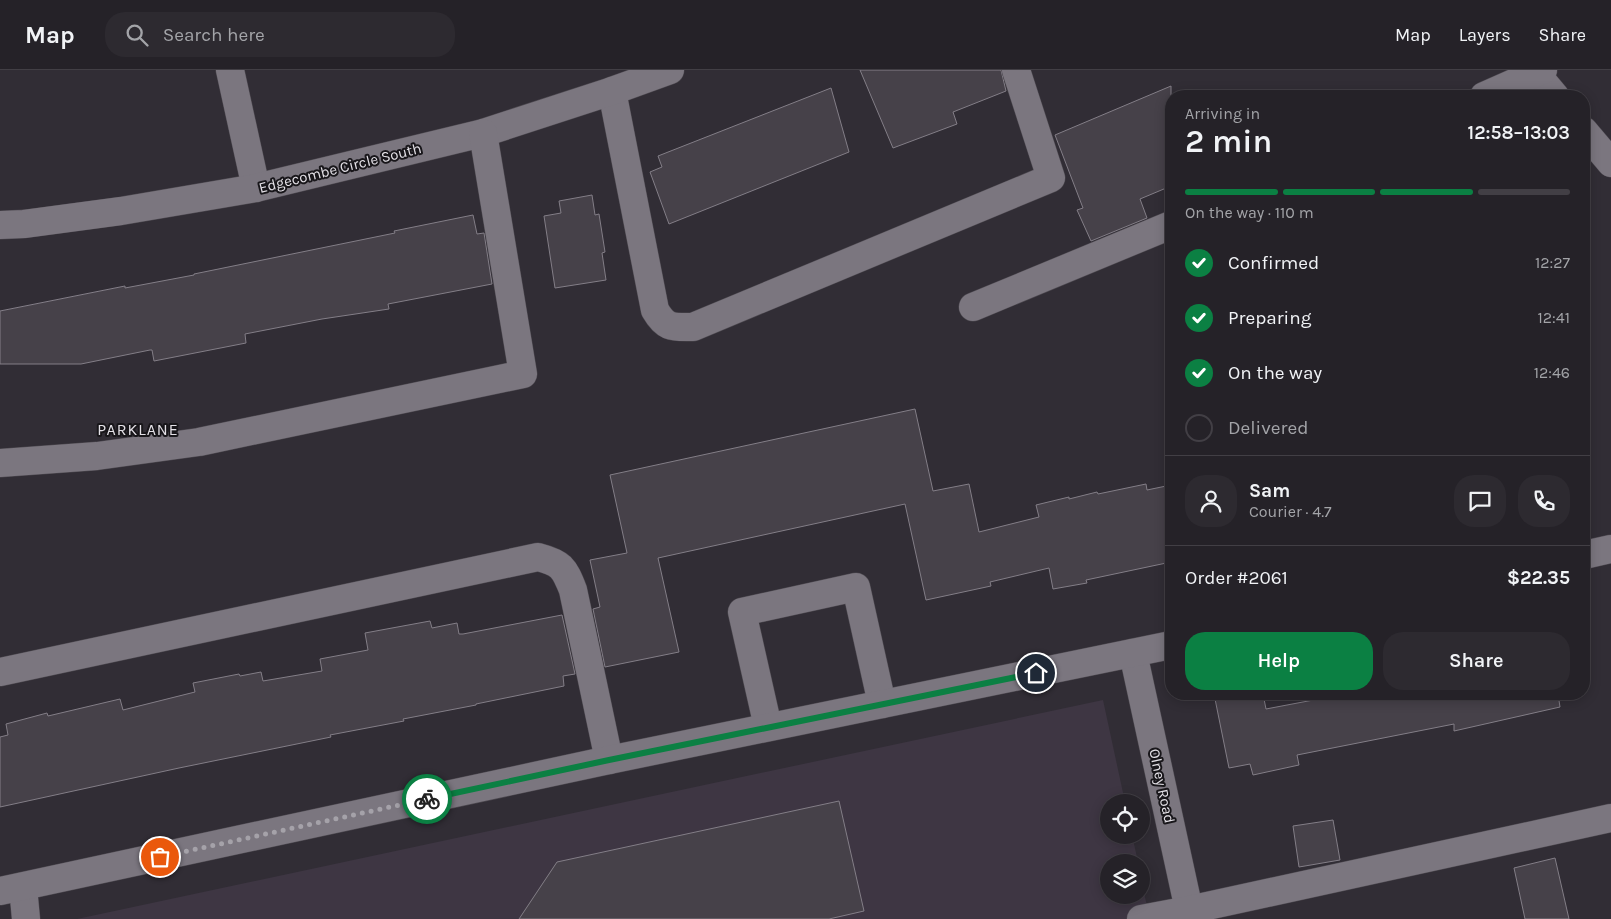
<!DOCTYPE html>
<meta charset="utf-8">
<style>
:root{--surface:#252228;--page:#2d2a30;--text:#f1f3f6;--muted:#a3a4a8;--line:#423f45;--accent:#0b8043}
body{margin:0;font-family:Karla,sans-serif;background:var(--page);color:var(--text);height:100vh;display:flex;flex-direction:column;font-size:19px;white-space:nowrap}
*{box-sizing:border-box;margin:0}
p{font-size:16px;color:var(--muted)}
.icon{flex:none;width:28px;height:28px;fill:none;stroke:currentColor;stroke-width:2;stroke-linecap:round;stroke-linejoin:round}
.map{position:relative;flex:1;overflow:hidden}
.side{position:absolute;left:1165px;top:20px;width:425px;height:610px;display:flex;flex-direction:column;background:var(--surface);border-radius:20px;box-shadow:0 2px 12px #0003,0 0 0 1px var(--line)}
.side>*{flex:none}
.buttons{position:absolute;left:1100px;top:724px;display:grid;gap:10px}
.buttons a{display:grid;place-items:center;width:50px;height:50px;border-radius:50%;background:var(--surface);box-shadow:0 2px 12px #0003,0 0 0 1px var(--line);font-size:25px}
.pin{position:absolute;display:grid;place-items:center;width:42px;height:42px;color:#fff;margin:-21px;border:2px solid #fff;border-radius:50%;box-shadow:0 1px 5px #0007}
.courier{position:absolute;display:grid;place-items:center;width:50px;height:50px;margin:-25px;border:4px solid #0b8043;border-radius:50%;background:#fff;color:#222;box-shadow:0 1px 6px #0007}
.overview em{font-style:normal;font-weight:600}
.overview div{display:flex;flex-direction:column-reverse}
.overview{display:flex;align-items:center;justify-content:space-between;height:85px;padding:0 20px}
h1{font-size:32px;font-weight:600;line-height:38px}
.bar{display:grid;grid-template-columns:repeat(4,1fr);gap:8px 5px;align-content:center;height:60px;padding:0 20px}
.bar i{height:6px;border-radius:4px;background:var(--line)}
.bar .current{background:var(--accent)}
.bar p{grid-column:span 4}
.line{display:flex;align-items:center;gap:12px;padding:0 20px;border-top:1px solid var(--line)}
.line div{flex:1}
.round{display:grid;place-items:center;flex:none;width:52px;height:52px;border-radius:20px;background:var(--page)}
ol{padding:0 20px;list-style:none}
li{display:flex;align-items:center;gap:15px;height:55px}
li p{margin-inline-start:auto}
li .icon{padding:5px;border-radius:50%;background:var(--accent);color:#fff;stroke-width:4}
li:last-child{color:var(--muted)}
li i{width:28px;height:28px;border:2px solid var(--line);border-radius:50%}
.action{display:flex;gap:10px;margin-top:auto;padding:10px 20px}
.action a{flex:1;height:58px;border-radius:20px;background:var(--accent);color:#fff;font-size:20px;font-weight:600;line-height:58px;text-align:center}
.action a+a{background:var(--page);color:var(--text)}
header{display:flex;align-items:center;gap:30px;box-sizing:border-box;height:70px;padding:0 25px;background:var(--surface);border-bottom:1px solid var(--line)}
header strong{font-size:24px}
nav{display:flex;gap:28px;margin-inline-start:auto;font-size:18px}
.search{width:350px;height:45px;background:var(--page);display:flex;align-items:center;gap:12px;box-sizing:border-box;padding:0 18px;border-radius:20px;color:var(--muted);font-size:19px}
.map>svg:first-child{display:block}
</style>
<header>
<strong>Map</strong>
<div class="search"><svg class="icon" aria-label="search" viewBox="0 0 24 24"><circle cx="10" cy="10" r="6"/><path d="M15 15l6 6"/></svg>Search here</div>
<nav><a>Map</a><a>Layers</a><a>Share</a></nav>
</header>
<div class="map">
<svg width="1611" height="849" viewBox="0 0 1611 849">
<rect width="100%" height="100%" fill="#312d35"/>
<path fill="#3e3643" d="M 1103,630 L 1125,732 L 1109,732 L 1109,765 L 1132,765 L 1138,792 L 1109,792 L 1109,825 L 1141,825 L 1141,810 L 1150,849 L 77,849 Z"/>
<g fill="#464149" stroke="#837e87">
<path d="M 860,0 L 1001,0 L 1006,21 L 953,42 L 957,54 L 893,78 Z"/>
<path d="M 1171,16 L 1171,116 L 1140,129 L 1147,148 L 1091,171 L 1077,140 L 1083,138 L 1055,65 Z"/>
<path d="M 831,18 L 849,82 L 669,154 L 650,102 L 662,97 L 658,86 Z"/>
<path d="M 592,125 L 595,145 L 599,144 L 605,182 L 602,183 L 606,210 L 555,218 L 544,146 L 561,143 L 559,131 Z"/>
<path d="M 473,145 L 477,164 L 484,163 L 492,214 L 388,234 L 389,239 L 322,249 L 245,264 L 246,273 L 154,291 L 152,280 L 150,280 L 81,294 L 0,294 L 0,241 L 125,216 L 125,218 L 194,205 L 194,204 L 395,163 L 394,161 Z"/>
<path d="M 915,339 L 933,421 L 969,414 L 979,462 L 1039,447 L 1036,435 L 1069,427 L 1069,429 L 1097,422 L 1098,424 L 1146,414 L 1147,420 L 1171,415 L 1171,492 L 1086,510 L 1087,513 L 1053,519 L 1049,498 L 990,512 L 991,516 L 926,530 L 905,434 L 658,488 L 679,582 L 605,597 L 593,539 L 600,537 L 590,490 L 627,483 L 610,405 Z"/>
<path d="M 562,545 L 575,604 L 563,606 L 564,616 L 476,634 L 476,635 L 403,649 L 404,651 L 330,665 L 331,667 L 179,698 L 0,737 L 0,667 L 8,665 L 6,654 L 47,643 L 48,646 L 120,629 L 123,640 L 195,622 L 193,613 L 239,604 L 240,606 L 261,602 L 263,611 L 322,601 L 320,589 L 368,580 L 365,563 L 430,551 L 432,558 L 457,553 L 459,564 L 463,564 Z"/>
<path d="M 1214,624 L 1263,624 L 1266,639 L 1324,628 L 1323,624 L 1558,624 L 1560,637 L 1454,661 L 1454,654 L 1297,685 L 1299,695 L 1253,705 L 1250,694 L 1229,698 Z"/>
<path d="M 839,731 L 864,841 L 829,849 L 519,849 L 557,792 Z"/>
<path d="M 1333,750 L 1340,790 L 1299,797 L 1293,756 Z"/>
<path d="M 1555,788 L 1569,849 L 1525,849 L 1514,798 Z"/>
</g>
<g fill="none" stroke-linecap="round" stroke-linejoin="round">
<defs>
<g id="minor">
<path d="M 230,0 L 256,118"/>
<path d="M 1533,0 L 1555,26"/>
<path d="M 612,21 L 655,240 C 666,259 673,257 693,257 L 1051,108 L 1016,0"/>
<path d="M 1484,26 L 1543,0"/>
<path d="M 1584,61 L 1611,93"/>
<path d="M 0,155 L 24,154 L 121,141 L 256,118 L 483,63 L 612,21 L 670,0"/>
<path d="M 973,237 L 1171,155"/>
<path d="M 0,393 L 97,386 L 199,372 L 523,304 L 483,63"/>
<path d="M 1584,485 L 1611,479"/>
<path d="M 1133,583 L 1191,849"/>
<path d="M 0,602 L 538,487 C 561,493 564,497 573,520 L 609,690"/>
<path d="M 768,657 L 742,542 L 856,517 L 882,634"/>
<path d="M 23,817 L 26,849"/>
<path d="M 0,821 L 609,690 L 1171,575"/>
<path d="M 1141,849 L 1189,840 L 1611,748"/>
</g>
</defs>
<use href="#minor" stroke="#4e4a51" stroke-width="29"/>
<use href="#minor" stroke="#7b767f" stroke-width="28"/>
</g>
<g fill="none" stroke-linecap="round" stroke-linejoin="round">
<path stroke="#a5a2a9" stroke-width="5" stroke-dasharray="0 9" d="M 160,787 L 427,729"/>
<path stroke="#0b8043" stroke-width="6" d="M 427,729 L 609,690 L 1036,603"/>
</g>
<g text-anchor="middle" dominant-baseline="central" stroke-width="4" stroke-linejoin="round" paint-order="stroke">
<g font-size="15" fill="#e4e1e7" stroke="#18161a">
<text transform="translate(340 98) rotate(-14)">Edgecombe Circle South</text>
<text transform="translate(1162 716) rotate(78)">Olney Road</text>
</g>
<g font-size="16" letter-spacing="1" fill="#e4e1e7" stroke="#18161a">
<text x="138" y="359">PARKLANE</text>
</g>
</g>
</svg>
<div class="buttons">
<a><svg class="icon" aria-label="locate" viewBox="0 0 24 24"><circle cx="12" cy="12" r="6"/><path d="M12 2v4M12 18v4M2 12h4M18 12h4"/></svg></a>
<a><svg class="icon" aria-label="layers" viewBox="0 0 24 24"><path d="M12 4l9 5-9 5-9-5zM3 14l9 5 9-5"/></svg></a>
</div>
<div class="pin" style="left:160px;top:787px;background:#ea580c"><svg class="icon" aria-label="bag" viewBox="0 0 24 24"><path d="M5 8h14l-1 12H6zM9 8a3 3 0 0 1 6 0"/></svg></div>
<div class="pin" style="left:1036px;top:603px;background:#1f2937"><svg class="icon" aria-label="home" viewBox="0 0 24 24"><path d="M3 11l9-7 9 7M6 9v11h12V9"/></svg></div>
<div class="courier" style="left:427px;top:729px"><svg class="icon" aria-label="bike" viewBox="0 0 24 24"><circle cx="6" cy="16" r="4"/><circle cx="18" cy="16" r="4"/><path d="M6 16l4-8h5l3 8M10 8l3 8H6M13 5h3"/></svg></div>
<section class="side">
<div class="overview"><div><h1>2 min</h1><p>Arriving in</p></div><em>12:58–13:03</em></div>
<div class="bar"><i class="current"></i><i class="current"></i><i class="current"></i><i></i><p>On the way · 110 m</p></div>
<ol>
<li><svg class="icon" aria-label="check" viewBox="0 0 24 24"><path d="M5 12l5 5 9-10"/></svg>Confirmed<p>12:27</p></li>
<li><svg class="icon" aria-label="check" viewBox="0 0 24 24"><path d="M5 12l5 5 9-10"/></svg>Preparing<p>12:41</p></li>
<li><svg class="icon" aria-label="check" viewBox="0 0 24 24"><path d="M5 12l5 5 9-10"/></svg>On the way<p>12:46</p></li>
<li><i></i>Delivered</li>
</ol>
<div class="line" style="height:90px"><a class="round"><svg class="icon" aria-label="person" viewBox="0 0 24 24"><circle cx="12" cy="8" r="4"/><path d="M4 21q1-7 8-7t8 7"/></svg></a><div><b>Sam</b><p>Courier · 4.7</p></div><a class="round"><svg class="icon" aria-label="chat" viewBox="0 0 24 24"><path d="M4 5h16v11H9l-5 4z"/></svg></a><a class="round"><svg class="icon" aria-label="phone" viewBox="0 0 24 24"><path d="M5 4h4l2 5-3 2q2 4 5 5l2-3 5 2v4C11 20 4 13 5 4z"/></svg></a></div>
<div class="line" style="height:65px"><div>Order #2061</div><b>$22.35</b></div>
<div class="action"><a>Help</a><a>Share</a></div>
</section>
</div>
